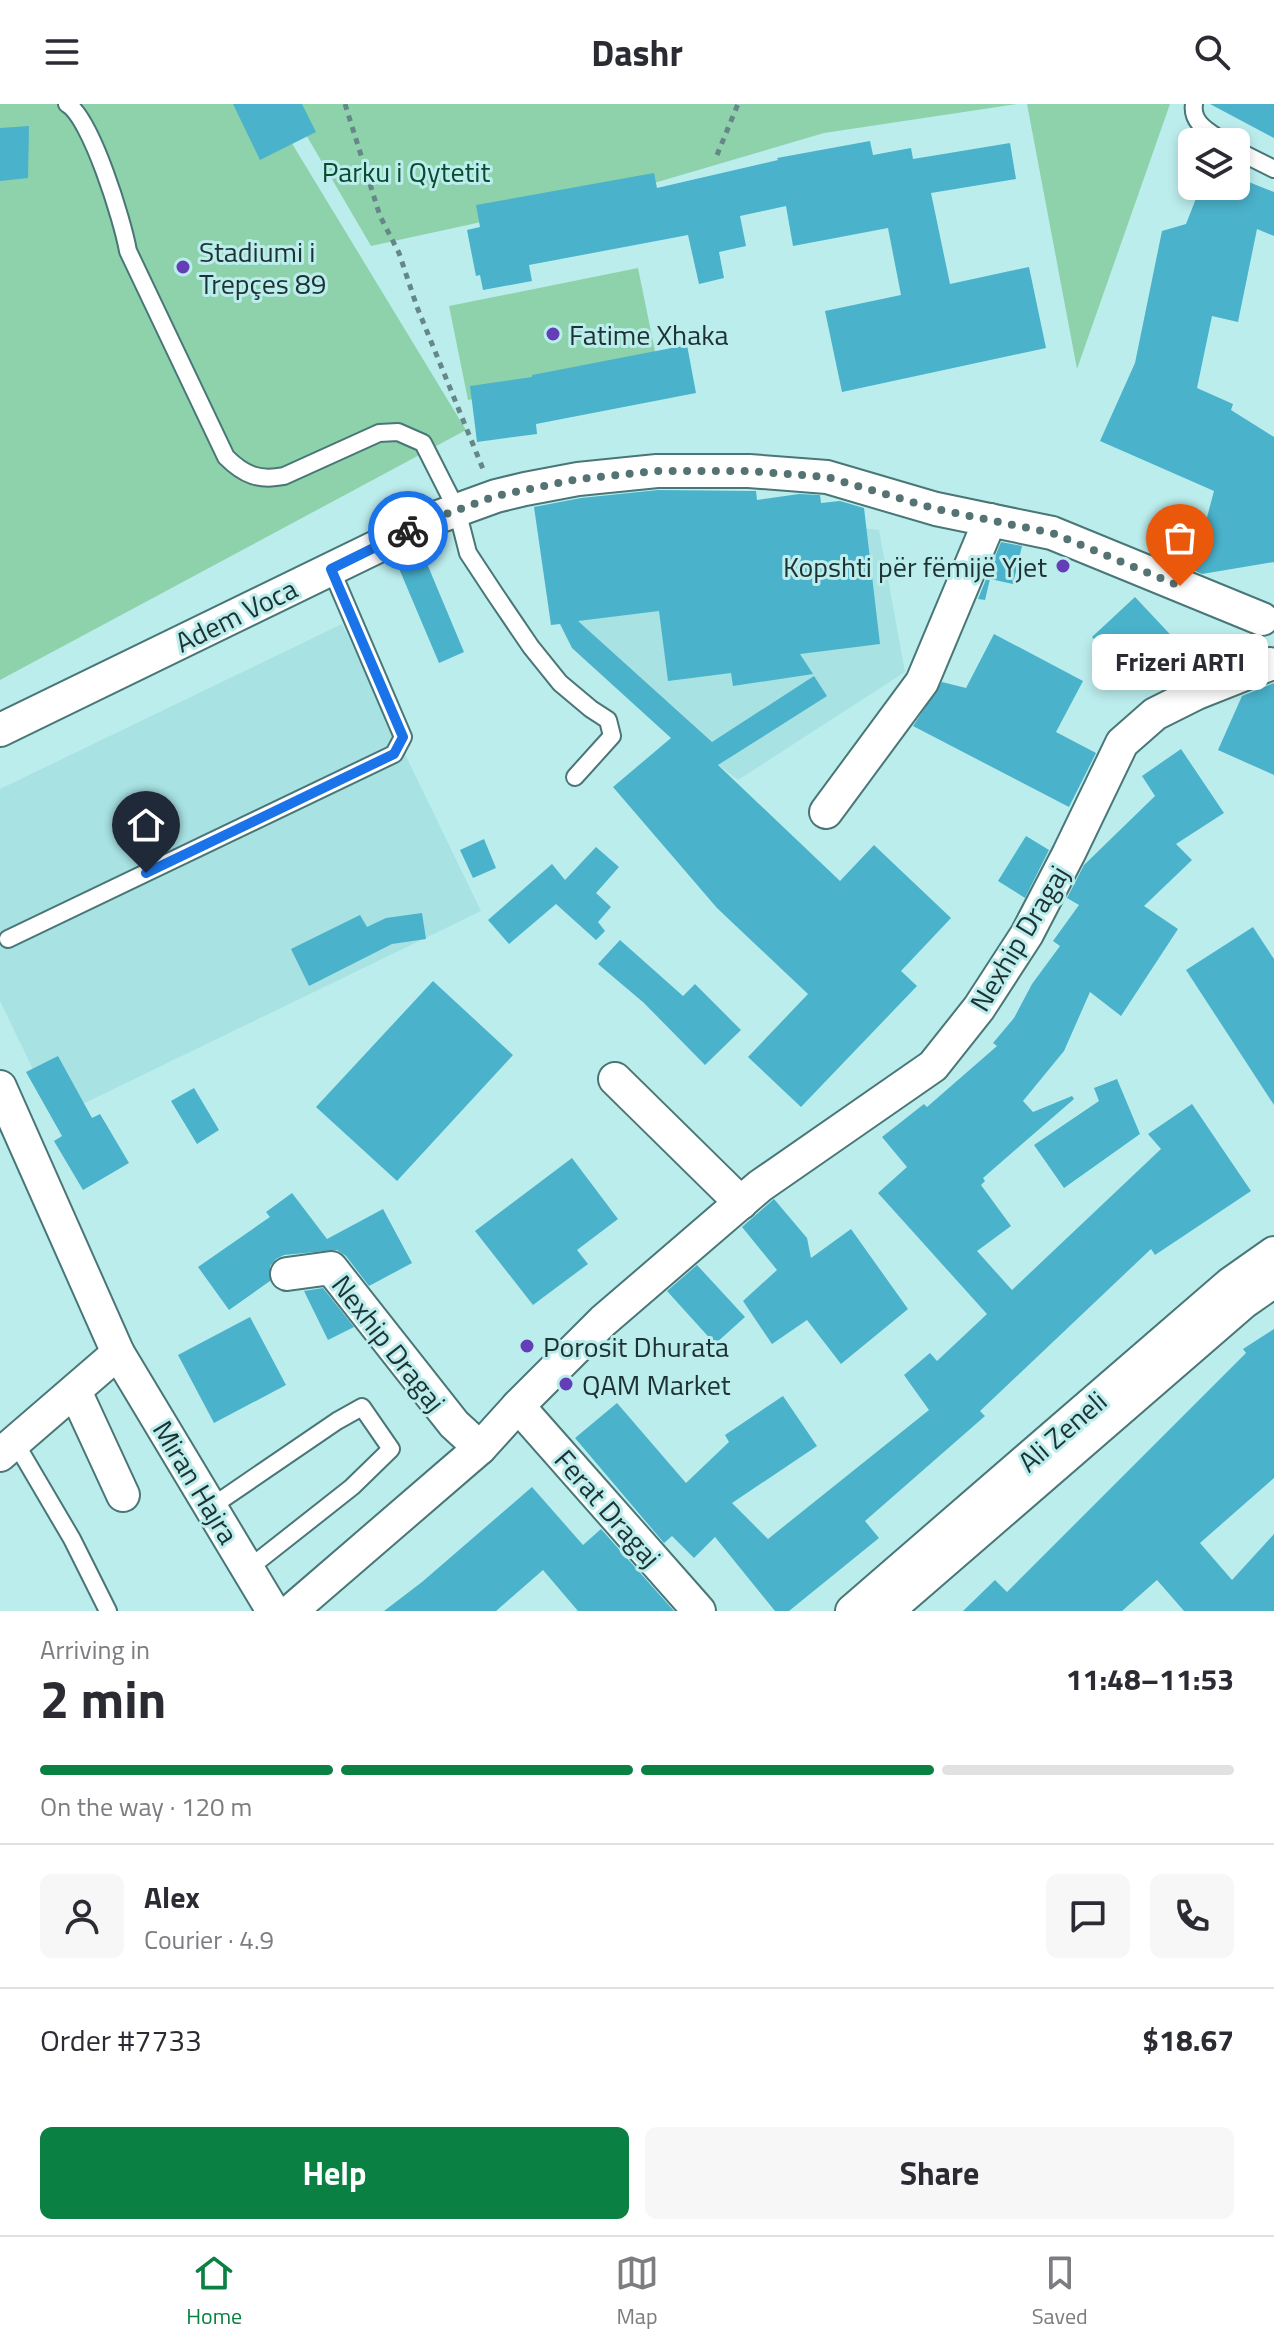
<!DOCTYPE html>
<meta charset="utf-8">
<style>
:root{--surface:#fff;--page:#f7f7f7;--text:#2b2b33;--muted:#7c7c81;--line:#e1e1e2;--accent:#0b8043}
body{margin:0;font-family:"Titillium Web",sans-serif;background:var(--page);color:var(--text);height:100vh;display:flex;flex-direction:column;font-size:30px;white-space:nowrap}
*{box-sizing:border-box;margin:0}
p{font-size:26px;color:var(--muted)}
.icon{flex:none;width:44px;height:44px;fill:none;stroke:currentColor;stroke-width:2;stroke-linecap:round;stroke-linejoin:round}
.map{position:relative;height:1507px;overflow:hidden}
.sheet{display:flex;flex-direction:column;background:var(--surface);flex:1}
.sheet>*{flex:none}
.fabs{position:absolute;left:1178px;top:24px;display:grid;gap:16px}
.fabs a{display:grid;place-items:center;width:72px;height:72px;border-radius:12px;background:var(--surface);box-shadow:0 4px 12px #0003;font-size:40px}
.pin{position:absolute;display:grid;place-items:center;width:68px;height:68px;color:#fff;margin:-82px -34px;border-radius:50% 50% 50% 0;rotate:-45deg;box-shadow:0 0 8px #0007}
.pin .icon{rotate:45deg}
.courier{position:absolute;display:grid;place-items:center;width:80px;height:80px;margin:-40px;border:6px solid #1a73e8;border-radius:50%;background:#fff;color:#222;box-shadow:0 2px 10px #0007}
.bubble{position:absolute;height:56px;border-radius:12px;background:var(--surface);box-shadow:0 4px 12px #0003;font-size:26px;font-weight:700;line-height:56px;text-align:center}
.summary em{font-style:normal;font-weight:700}
.summary div{display:flex;flex-direction:column-reverse}
.summary{display:flex;align-items:center;justify-content:space-between;height:136px;padding:0 40px}
h1{font-size:52px;font-weight:700;line-height:60px}
.bar{display:grid;grid-template-columns:repeat(4,1fr);gap:12px 8px;align-content:center;height:96px;padding:0 40px}
.bar i{height:10px;border-radius:6px;background:var(--line)}
.bar .current{background:var(--accent)}
.bar p{grid-column:span 4}
.line{display:flex;align-items:center;gap:20px;padding:0 40px;border-top:2px solid var(--line)}
.line div{flex:1}
.round{display:grid;place-items:center;flex:none;width:84px;height:84px;border-radius:12px;background:var(--page)}
.primary-button{display:flex;gap:16px;margin-top:auto;padding:16px 40px}
.primary-button a{flex:1;height:92px;border-radius:12px;background:var(--accent);color:#fff;font-size:32px;font-weight:700;line-height:92px;text-align:center}
.primary-button a+a{background:var(--page);color:var(--text)}
header{display:flex;justify-content:space-between;align-items:center;height:104px;padding:0 40px;background:var(--surface);font-size:36px;font-weight:700}
.menu{display:flex;justify-content:space-around;align-items:center;height:112px;border-top:2px solid var(--line);background:var(--surface);font-size:22px;color:var(--muted)}
.menu a{display:grid;justify-items:center;gap:4px}
.menu .current{color:var(--accent)}
.map>svg:first-child{display:block}
</style>
<header><svg class="icon" aria-label="menu" viewBox="0 0 24 24"><path d="M4 6h16M4 12h16M4 18h16"/></svg>Dashr<svg class="icon" aria-label="search" viewBox="0 0 24 24"><circle cx="10" cy="10" r="6"/><path d="M15 15l6 6"/></svg></header>
<div class="map">
<svg width="1274" height="1507" viewBox="0 0 1274 1507">
<rect width="100%" height="100%" fill="#bceded"/>
<g fill="#a8e2e3">
<path d="M 745,411 L 879,426 L 905,568 L 738,676 L 582,553 L 569,422 Z"/>
<path d="M 342,520 L 481,807 L 56,1013 L 0,897 L 0,685 Z"/>
</g>
<g fill="#8ed2ac">
<path d="M 0,0 L 268,0 L 466,326 L 0,576 Z"/>
<path d="M 288,0 L 1017,0 L 824,29 L 637,84 L 371,142 Z"/>
<path d="M 1027,0 L 1170,0 L 1077,265 Z"/>
<path d="M 638,164 L 657,257 L 468,296 L 449,202 Z"/>
</g>
<g fill="#4ab2cb">
<path d="M 233,0 L 302,0 L 316,28 L 260,56 Z"/>
<path d="M 1210,0 L 1274,0 L 1274,34 Z"/>
<path d="M 29,22 L 28,74 L 0,77 L 0,24 Z"/>
<path d="M 870,37 L 873,51 L 911,44 L 913,55 L 1010,39 L 1016,75 L 931,89 L 950,180 L 1029,163 L 1046,244 L 842,288 L 825,207 L 901,191 L 888,124 L 793,142 L 786,102 L 740,112 L 746,142 L 719,148 L 724,174 L 699,180 L 688,131 L 529,161 L 532,177 L 483,186 L 480,171 L 476,172 L 467,126 L 480,123 L 476,101 L 654,69 L 657,84 L 778,56 L 777,54 Z"/>
<path d="M 1236,73 L 1274,88 L 1274,132 L 1257,125 L 1238,218 L 1212,212 L 1197,284 L 1233,300 L 1231,306 L 1274,333 L 1274,458 L 1202,470 L 1193,466 L 1214,387 L 1100,337 L 1135,259 L 1162,127 L 1186,120 L 1201,82 L 1236,82 Z"/>
<path d="M 687,241 L 696,289 L 536,320 L 537,330 L 477,338 L 470,282 L 532,273 L 532,271 Z"/>
<path d="M 658,386 L 756,387 L 757,396 L 799,390 L 820,391 L 821,399 L 840,397 L 864,404 L 880,540 L 800,550 L 813,570 L 733,582 L 731,569 L 668,577 L 659,507 L 578,517 L 712,638 L 814,572 L 827,592 L 718,661 L 840,777 L 874,741 L 951,814 L 901,867 L 917,882 L 801,1003 L 748,953 L 808,890 L 717,804 L 613,683 L 671,634 L 572,544 L 560,520 L 551,521 L 534,403 L 581,394 Z"/>
<path d="M 1001,438 L 1022,442 L 1013,480 L 990,475 L 985,496 L 978,495 Z"/>
<path d="M 420,443 L 464,548 L 439,559 L 395,455 Z"/>
<path d="M 1135,493 L 1182,543 L 1140,581 L 1092,533 Z"/>
<path d="M 994,530 L 1083,577 L 1056,628 L 1096,649 L 1069,703 L 913,622 L 942,578 L 966,584 Z"/>
<path d="M 1274,579 L 1274,671 L 1218,646 L 1242,592 Z"/>
<path d="M 1181,645 L 1224,709 L 1176,740 L 1192,756 L 1144,802 L 1178,825 L 1121,912 L 1090,888 L 1064,947 L 1023,997 L 1033,1008 L 1072,992 L 1074,995 L 983,1074 L 985,1077 L 981,1081 L 1011,1122 L 977,1147 L 1012,1186 L 1161,1045 L 1148,1030 L 1192,1000 L 1251,1087 L 1155,1151 L 1151,1145 L 980,1307 L 985,1312 L 865,1417 L 879,1434 L 789,1507 L 775,1507 L 715,1433 L 694,1454 L 672,1432 L 664,1439 L 575,1334 L 617,1299 L 686,1379 L 729,1338 L 725,1331 L 783,1292 L 817,1342 L 732,1399 L 768,1435 L 929,1306 L 904,1271 L 930,1249 L 937,1257 L 987,1210 L 878,1089 L 907,1063 L 882,1033 L 924,1000 L 927,1003 L 997,942 L 993,939 L 1014,914 L 1032,880 L 1060,842 L 1053,837 L 1079,801 L 1067,794 L 1084,761 L 1155,692 L 1142,672 Z"/>
<path d="M 1026,732 L 1049,746 L 1025,794 L 998,777 Z"/>
<path d="M 484,735 L 496,764 L 473,774 L 460,746 Z"/>
<path d="M 596,743 L 619,763 L 596,789 L 611,803 L 598,818 L 605,827 L 596,836 L 556,800 L 509,840 L 488,816 L 552,760 L 565,776 Z"/>
<path d="M 422,809 L 426,835 L 392,840 L 309,882 L 291,845 L 360,811 L 367,823 L 386,814 Z"/>
<path d="M 1253,823 L 1274,855 L 1274,1001 L 1186,866 Z"/>
<path d="M 620,836 L 683,892 L 695,880 L 741,926 L 705,961 L 644,899 L 598,860 Z"/>
<path d="M 433,877 L 513,951 L 397,1077 L 316,1003 Z"/>
<path d="M 58,952 L 92,1014 L 100,1010 L 129,1059 L 83,1086 L 54,1037 L 62,1032 L 26,968 Z"/>
<path d="M 1117,975 L 1140,1030 L 1064,1084 L 1034,1041 L 1099,997 L 1094,984 Z"/>
<path d="M 194,984 L 219,1026 L 197,1040 L 171,997 Z"/>
<path d="M 572,1054 L 618,1115 L 577,1146 L 588,1160 L 533,1201 L 475,1127 Z"/>
<path d="M 292,1089 L 327,1135 L 383,1105 L 412,1159 L 369,1182 L 346,1152 L 337,1146 L 284,1151 L 276,1155 L 270,1162 L 270,1177 L 229,1206 L 198,1163 L 270,1113 L 266,1108 Z"/>
<path d="M 774,1095 L 807,1134 L 811,1154 L 851,1125 L 908,1205 L 841,1260 L 807,1216 L 772,1240 L 743,1197 L 777,1166 L 742,1123 Z"/>
<path d="M 697,1161 L 745,1213 L 715,1240 L 667,1187 Z"/>
<path d="M 323,1184 L 354,1223 L 328,1236 L 304,1187 Z"/>
<path d="M 250,1213 L 286,1281 L 214,1319 L 178,1251 Z"/>
<path d="M 1274,1225 L 1274,1374 L 1200,1439 L 1232,1476 L 1274,1430 L 1274,1507 L 1184,1507 L 1157,1476 L 1122,1507 L 963,1507 L 995,1476 L 1007,1488 L 1246,1249 L 1243,1245 Z"/>
<path d="M 532,1383 L 583,1441 L 601,1425 L 674,1507 L 578,1507 L 543,1466 L 496,1507 L 384,1507 L 422,1478 Z"/>
</g>
<g fill="none" stroke-linecap="round" stroke-linejoin="round">
<defs>
<g id="lane">
<path d="M 67,0 C 91,13 123,118 128,147 L 226,353 C 244,371 259,377 284,372 L 379,329 L 398,328 L 423,339 L 457,406 L 468,449 L 495,490 L 531,543 L 560,579 L 591,605 L 608,616 L 612,632 L 575,673"/>
<path d="M 1194,0 C 1191,20 1210,28 1224,38"/>
<path d="M 1236,46 L 1274,65"/>
<path d="M 8,835 L 394,650 L 403,633 L 331,465"/>
<path d="M 15,1338 L 72,1435 L 108,1507"/>
<path d="M 211,1403 L 337,1317 L 362,1303 L 391,1345 L 352,1383 L 248,1465"/>
</g>
<g id="street">
<path d="M 0,626 L 438,413 L 496,392 L 525,385 L 578,375 L 657,367 L 749,367 L 827,373 L 936,405 L 1052,429 L 1262,515"/>
<path d="M 826,708 L 922,578 L 990,416"/>
<path d="M 615,975 L 741,1099"/>
<path d="M 0,983 L 118,1249 L 273,1507"/>
<path d="M 287,1170 L 331,1164 L 454,1320 L 480,1344"/>
<path d="M 75,1287 L 123,1391"/>
<path d="M 518,1302 L 699,1507"/>
<path d="M 0,1351 L 118,1249"/>
<path d="M 291,1507 L 480,1344 L 518,1302 L 603,1217 L 760,1082 L 933,962 L 979,904 L 1027,830 L 1069,749 L 1122,639 L 1155,610 L 1197,589 L 1270,560"/>
<path d="M 852,1507 L 1230,1180 L 1274,1149"/>
<path d="M 887,1507 L 1244,1198 L 1274,1177"/>
</g>
</defs>
<use href="#lane" stroke="#497677" stroke-width="20"/>
<use href="#street" stroke="#497677" stroke-width="36"/>
<g stroke="#668787" stroke-width="5" stroke-dasharray="6 6" stroke-linecap="butt">
<path d="M 345,0 L 380,112 L 399,149 L 417,203 L 483,365"/>
<path d="M 717,51 L 738,0"/>
</g>
<use href="#lane" stroke="#fff" stroke-width="16"/>
<use href="#street" stroke="#fff" stroke-width="32"/>
</g>
<g fill="none" stroke-linecap="round" stroke-linejoin="round">
<path stroke="#567374" stroke-width="8" stroke-dasharray="0 14.4" d="M 408,427 L 438,413 L 496,392 L 578,375 L 657,367 L 749,367 L 827,373 L 936,405 L 1052,429 L 1180,482"/>
<path stroke="#1a73e8" stroke-width="10" d="M 146,769 L 394,650 L 403,633 L 331,465 L 408,427"/>
</g>
<g fill="#633eb6" stroke="#bceded" stroke-width="3">
<circle cx="183" cy="163" r="8"/>
<circle cx="553" cy="230" r="8"/>
<circle cx="1063" cy="462" r="8"/>
<circle cx="527" cy="1242" r="8"/>
<circle cx="566" cy="1280" r="8"/>
</g>
<g text-anchor="middle" dominant-baseline="central" stroke-width="6" stroke-linejoin="round" paint-order="stroke">
<g font-size="28" fill="#094b2f" stroke="#bceded">
<text x="406" y="67">Parku i Qytetit</text>
</g>
<g font-size="28" fill="#1f3233" stroke="#bceded" text-anchor="start">
<text x="199" y="147">Stadiumi i<tspan x="199" dy="32">Trepçes 89</tspan></text>
<text x="569" y="230">Fatime Xhaka</text>
<text x="1047" y="462" text-anchor="end">Kopshti për fëmijë Yjet</text>
<text x="543" y="1242">Porosit Dhurata</text>
<text x="582" y="1280">QAM Market</text>
</g>
<g font-size="28" fill="#1f3233" stroke="#bceded">
<text transform="translate(236 511) rotate(-26)">Adem Voca</text>
<text transform="translate(1019 834) rotate(-59)">Nexhip Dragaj</text>
<text transform="translate(389 1239) rotate(52)">Nexhip Dragaj</text>
<text transform="translate(1062 1327) rotate(-41)">Ali Zeneli</text>
<text transform="translate(196 1378) rotate(59)">Miran Hajra</text>
<text transform="translate(608 1404) rotate(49)">Ferat Dragaj</text>
</g>
</g>
</svg>
<div class="fabs">
<a><svg class="icon" aria-label="layers" viewBox="0 0 24 24"><path d="M12 4l9 5-9 5-9-5zM3 14l9 5 9-5"/></svg></a>
</div>
<div class="pin" style="left:1180px;top:482px;background:#ea580c"><svg class="icon" aria-label="bag" viewBox="0 0 24 24"><path d="M5 8h14l-1 12H6zM9 8a3 3 0 0 1 6 0"/></svg></div>
<div class="pin" style="left:146px;top:769px;background:#1f2937"><svg class="icon" aria-label="home" viewBox="0 0 24 24"><path d="M3 11l9-7 9 7M6 9v11h12V9"/></svg></div>
<div class="courier" style="left:408px;top:427px"><svg class="icon" aria-label="bike" viewBox="0 0 24 24"><circle cx="6" cy="16" r="4"/><circle cx="18" cy="16" r="4"/><path d="M6 16l4-8h5l3 8M10 8l3 8H6M13 5h3"/></svg></div>
<div class="bubble" style="left:1092px;top:530px;width:176px">Frizeri ARTI</div>
</div>
<section class="sheet">
<div class="summary"><div><h1>2 min</h1><p>Arriving in</p></div><em>11:48–11:53</em></div>
<div class="bar"><i class="current"></i><i class="current"></i><i class="current"></i><i></i><p>On the way · 120 m</p></div>
<div class="line" style="height:144px"><a class="round"><svg class="icon" aria-label="person" viewBox="0 0 24 24"><circle cx="12" cy="8" r="4"/><path d="M4 21q1-7 8-7t8 7"/></svg></a><div><b>Alex</b><p>Courier · 4.9</p></div><a class="round"><svg class="icon" aria-label="chat" viewBox="0 0 24 24"><path d="M4 5h16v11H9l-5 4z"/></svg></a><a class="round"><svg class="icon" aria-label="phone" viewBox="0 0 24 24"><path d="M5 4h4l2 5-3 2q2 4 5 5l2-3 5 2v4C11 20 4 13 5 4z"/></svg></a></div>
<div class="line" style="height:104px"><div>Order #7733</div><b>$18.67</b></div>
<div class="primary-button"><a>Help</a><a>Share</a></div>
</section>
<nav class="menu">
<a class="current"><svg class="icon" aria-label="home" viewBox="0 0 24 24"><path d="M3 11l9-7 9 7M6 9v11h12V9"/></svg>Home</a>
<a><svg class="icon" aria-label="map" viewBox="0 0 24 24"><path d="M3 6l6-2 6 2 6-2v14l-6 2-6-2-6 2zM9 4v14M15 6v14"/></svg>Map</a>
<a><svg class="icon" aria-label="saved" viewBox="0 0 24 24"><path d="M7 4h10v16l-5-4-5 4z"/></svg>Saved</a>
</nav>
